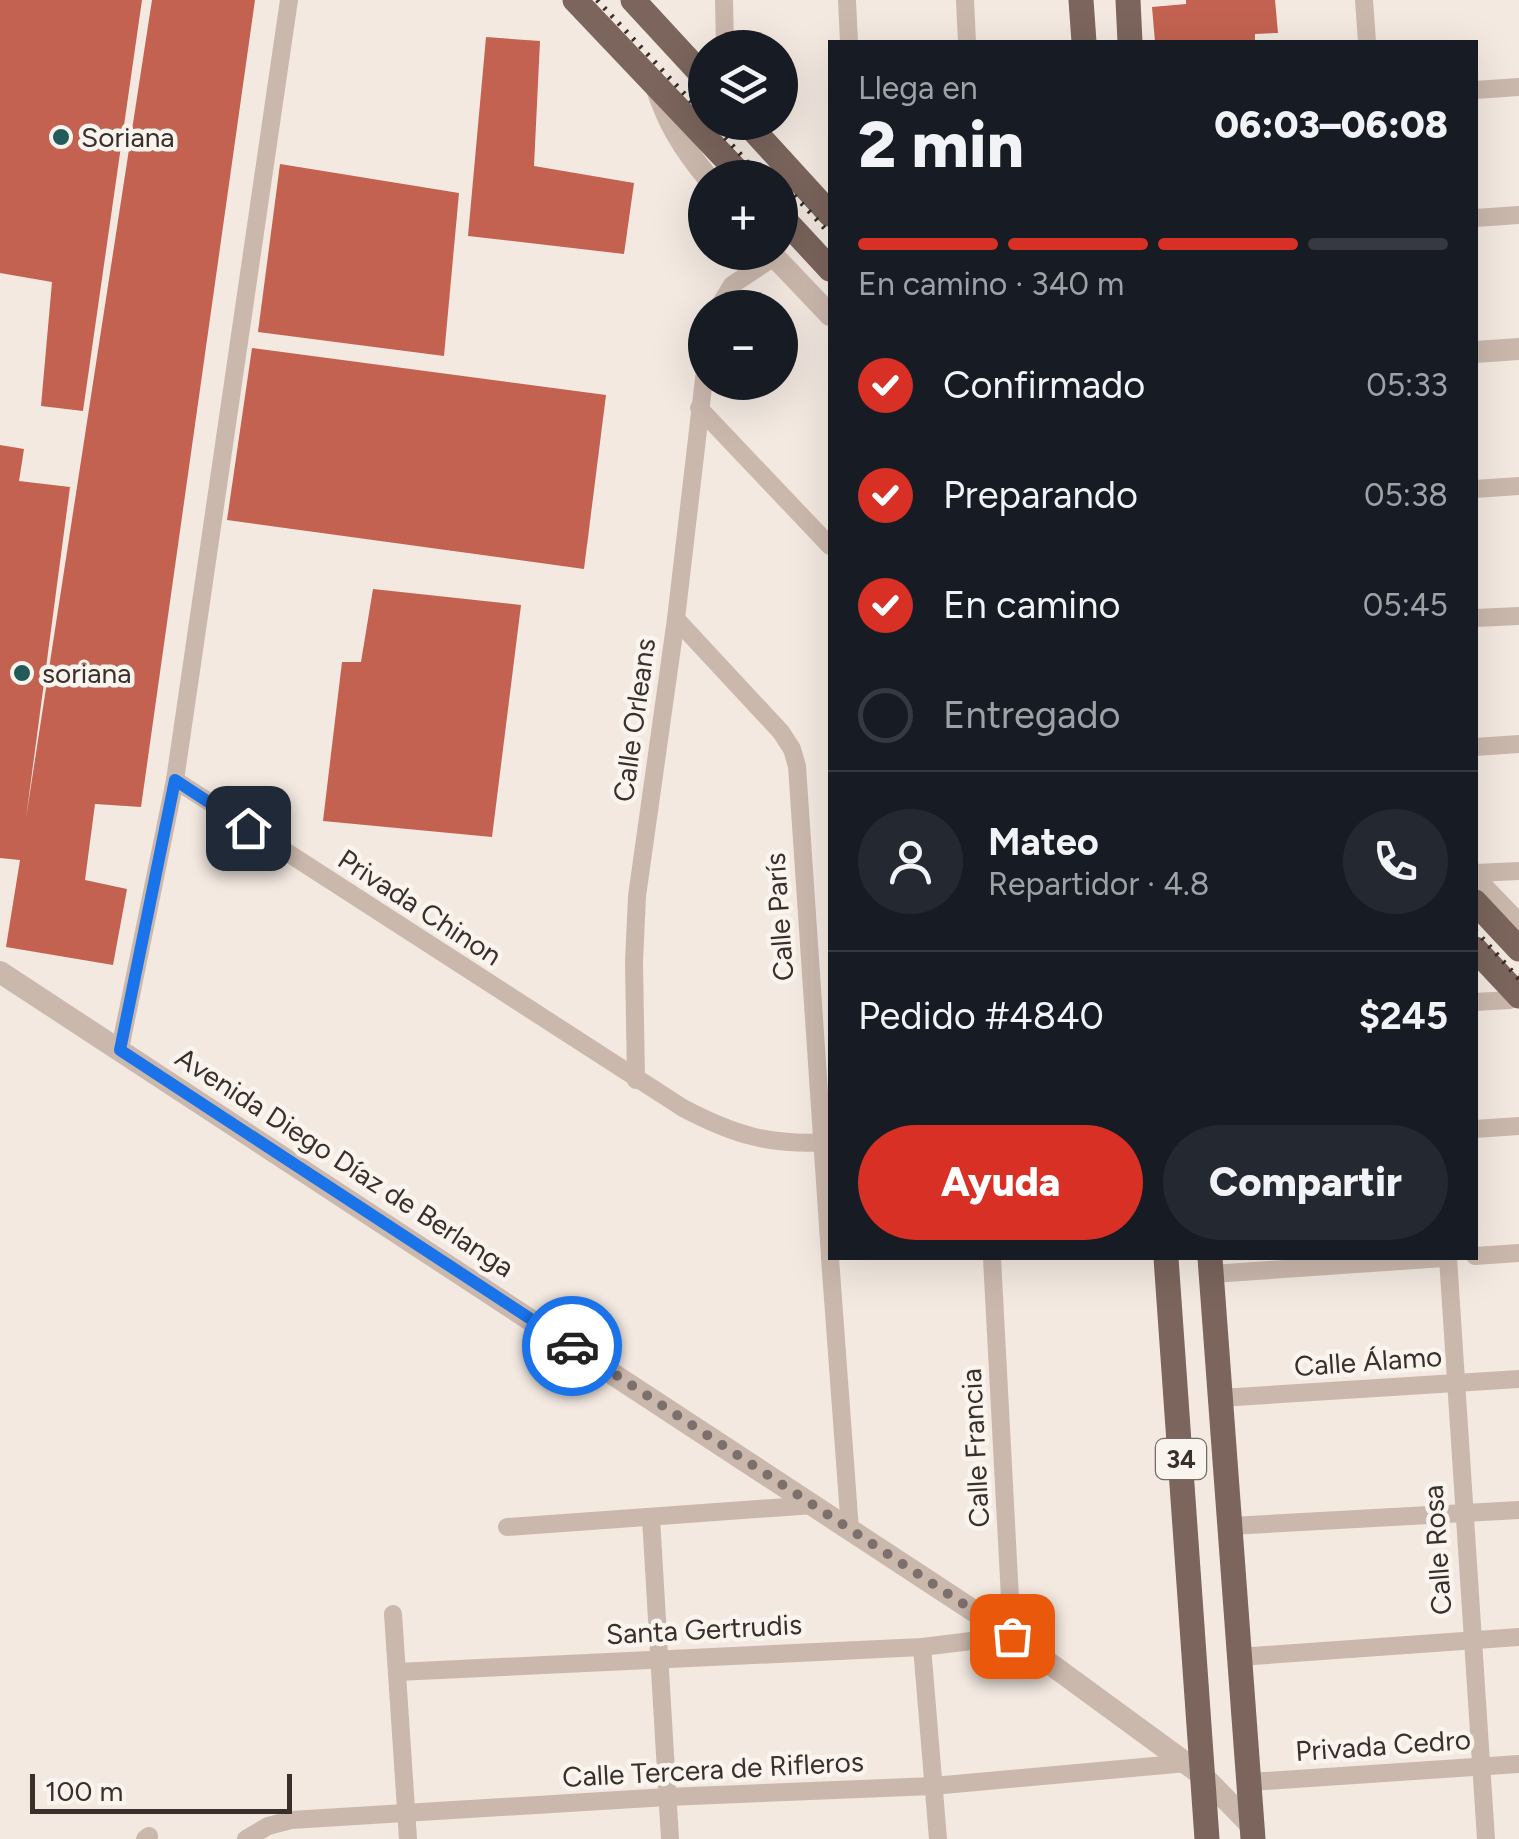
<!DOCTYPE html>
<html lang="es">
<meta charset="utf-8">
<style>
:root{--surface:#171b24;--page:#242831;--text:#f1f3f6;--muted:#9ea1a6;--line:#363941;--accent:#d93025}
body{margin:0;font-family:Figtree,sans-serif;background:var(--page);color:var(--text);height:100vh;display:flex;flex-direction:column;font-size:38px;white-space:nowrap}
*{box-sizing:border-box;margin:0}
p{font-size:32px;color:var(--muted)}
.icon{flex:none;width:55px;height:55px;fill:none;stroke:currentColor;stroke-width:2;stroke-linecap:round;stroke-linejoin:round}
.map{position:relative;flex:1;overflow:hidden}
.sheet{position:absolute;left:828px;top:40px;width:650px;height:1220px;display:flex;flex-direction:column;background:var(--surface);border-radius:0px;box-shadow:0 10px 40px #0002}
.sheet>*{flex:none}
.fabs{position:absolute;left:688px;top:30px;display:grid;gap:20px}
.fabs a{display:grid;place-items:center;width:110px;height:110px;border-radius:50%;background:var(--surface);box-shadow:0 10px 40px #0002;font-size:50px}
.scale{position:absolute;left:30px;bottom:25px;width:262px;box-sizing:border-box;padding-left:10px;border:5px solid #3a2f2b;border-top:0;font-size:28px;line-height:35px;white-space:nowrap;color:#3a2f2b;-webkit-text-stroke:8px #faf4ee;paint-order:stroke}
.pin{position:absolute;display:grid;place-items:center;width:85px;height:85px;color:#fff;margin:-42px;border-radius:20px;box-shadow:0 5px 15px #0006}
.courier{position:absolute;display:grid;place-items:center;width:100px;height:100px;margin:-50px;border:8px solid #1a73e8;border-radius:50%;background:#fff;color:#222;box-shadow:0 2px 12px #0007}
.overview em{font-style:normal;font-weight:800}
.overview div{display:flex;flex-direction:column-reverse}
.overview{display:flex;align-items:center;justify-content:space-between;height:170px;padding:0 30px}
h1{font-size:65px;font-weight:800;line-height:75px}
.bar{display:grid;grid-template-columns:repeat(4,1fr);gap:15px 10px;align-content:center;height:120px;padding:0 30px}
.bar i{height:12px;border-radius:8px;background:var(--line)}
.bar .current{background:var(--accent)}
.bar p{grid-column:span 4}
.line{display:flex;align-items:center;gap:25px;padding:0 30px;border-top:2px solid var(--line)}
.line div{flex:1}
.round{display:grid;place-items:center;flex:none;width:105px;height:105px;border-radius:52px;background:var(--page)}
ol{padding:0 30px;list-style:none}
li{display:flex;align-items:center;gap:30px;height:110px}
li p{margin-inline-start:auto}
li .icon{padding:10px;border-radius:50%;background:var(--accent);color:#fff;stroke-width:4}
li:last-child{color:var(--muted)}
li i{width:55px;height:55px;border:5px solid var(--line);border-radius:50%}
.cta{display:flex;gap:20px;margin-top:auto;padding:20px 30px}
.cta a{flex:1;height:115px;border-radius:60px;background:var(--accent);color:#fff;font-size:40px;font-weight:800;line-height:115px;text-align:center}
.cta a+a{background:var(--page);color:var(--text)}
.map>svg:first-child{display:block}
</style>
<div class="map">
<svg width="1519" height="1839" viewBox="0 0 1519 1839">
<rect width="100%" height="100%" fill="#f3e9e1"/>
<g fill="#c36250">
<path d="M 0,0 L 142,0 L 83,411 L 41,406 L 52,282 L 0,273 Z"/>
<path d="M 152,0 L 255,0 L 141,807 L 95,804 L 85,880 L 127,889 L 113,965 L 6,947 L 20,860 L 0,858 L 0,445 L 24,449 L 19,481 L 70,487 L 26,818 Z"/>
<path d="M 1186,0 L 1275,0 L 1278,33 L 1255,34 L 1255,42 L 1155,42 L 1152,7 L 1186,4 Z"/>
<path d="M 486,37 L 540,41 L 534,166 L 634,183 L 624,254 L 468,236 Z"/>
<path d="M 280,164 L 459,193 L 444,356 L 258,332 Z"/>
<path d="M 252,348 L 606,395 L 584,569 L 227,520 Z"/>
<path d="M 373,589 L 521,605 L 492,837 L 323,821 L 342,662 L 361,662 Z"/>
</g>
<g fill="none" stroke-linecap="round" stroke-linejoin="round">
<g stroke="#cbb8ad" stroke-width="18">
<path d="M 724,0 L 725,48"/>
<path d="M 847,0 L 849,42"/>
<path d="M 965,0 L 967,42"/>
<path d="M 1364,0 L 1367,42"/>
<path d="M 1475,90 L 1519,87"/>
<path d="M 1475,218 L 1519,215"/>
<path d="M 718,308 L 732,285 L 774,257"/>
<path d="M 699,408 L 830,546"/>
<path d="M 1475,489 L 1519,486"/>
<path d="M 1475,618 L 1519,616"/>
<path d="M 676,619 L 781,732 L 792,749 L 797,766 L 830,1256"/>
<path d="M 1475,747 L 1519,744"/>
<path d="M 175,780 L 683,1108 C 734,1135 771,1146 830,1142"/>
<path d="M 1475,873 L 1519,871"/>
<path d="M 1475,1002 L 1510,1000"/>
<path d="M 120,1049 L 175,780 L 289,0"/>
<path d="M 636,1080 L 634,962 L 637,896 L 676,619 L 705,370"/>
<path d="M 1475,1129 L 1519,1126"/>
<path d="M 1475,1256 L 1519,1253"/>
<path d="M 830,1258 L 850,1530"/>
<path d="M 1448,1258 L 1486,1839"/>
<path d="M 1212,1274 L 1444,1258"/>
<path d="M 1220,1398 L 1519,1379"/>
<path d="M 651,1518 L 670,1839"/>
<path d="M 1231,1526 L 1519,1510"/>
<path d="M 507,1527 L 814,1505"/>
<path d="M 393,1614 L 408,1839"/>
<path d="M 922,1647 L 938,1839"/>
<path d="M 1239,1657 L 1519,1637"/>
<path d="M 397,1672 L 922,1647 L 1012,1636 L 992,1258"/>
<path d="M 1250,1782 L 1519,1764"/>
<path d="M 145,1839 L 149,1836"/>
<path d="M 246,1839 L 268,1826 L 291,1820 L 667,1797 L 933,1786 L 1187,1763"/>
</g>
<g stroke="#cbb8ad" stroke-width="22">
<path d="M 656,86 C 668,123 683,148 708,178"/>
<path d="M 770,252 L 830,315"/>
<path d="M 1475,352 L 1519,349"/>
<path d="M 1475,879 L 1519,925"/>
<path d="M 0,972 L 1012,1636 L 1202,1775 L 1252,1826"/>
</g>
<g stroke="#7b655d" stroke-width="25">
<path d="M 575,0 L 744,178"/>
<path d="M 633,0 L 705,78"/>
<path d="M 1081,0 L 1084,42"/>
<path d="M 1128,0 L 1130,42"/>
<path d="M 746,122 L 830,214"/>
<path d="M 780,215 L 830,269"/>
<path d="M 1475,902 L 1519,949"/>
<path d="M 1475,949 L 1519,996"/>
<path d="M 1166,1258 L 1207,1839"/>
<path d="M 1210,1258 L 1253,1839"/>
</g>
<g stroke="#3a2f2b" stroke-width="5" stroke-dasharray="2.5 8" stroke-linecap="butt">
<path d="M 597,0 L 705,116"/>
<path d="M 711,122 L 762,178"/>
<path d="M 780,180 L 830,234"/>
<path d="M 1475,930 L 1519,979"/>
</g>
</g>
<g fill="none" stroke-linecap="round" stroke-linejoin="round">
<path stroke="#7b706b" stroke-width="10" stroke-dasharray="0 18" d="M 572,1346 L 1012,1636"/>
<path stroke="#1a73e8" stroke-width="12" d="M 248,828 L 175,780 L 120,1050 L 572,1346"/>
</g>
<g fill="#225b5a" stroke="#faf4ee" stroke-width="4">
<circle cx="61" cy="137" r="10"/>
<circle cx="22" cy="673" r="10"/>
</g>
<g text-anchor="middle" dominant-baseline="central" stroke-width="9" stroke-linejoin="round" paint-order="stroke">
<rect fill="#faf4ee" stroke="#746a66" stroke-width="2.5" x="1156" y="1439" width="50" height="40" rx="8"/>
<g font-size="25" font-weight="bold" fill="#3a2f2b">
<text x="1181" y="1459">34</text>
</g>
<g font-size="28" fill="#3a2f2b" stroke="#faf4ee" text-anchor="start">
<text x="81" y="137">Soriana</text>
<text x="42" y="673">soriana</text>
</g>
<g font-size="28" fill="#3a2f2b" stroke="#faf4ee">
<text transform="translate(634 720) rotate(-82)">Calle Orleans</text>
<text transform="translate(420 907) rotate(33)">Privada Chinon</text>
<text transform="translate(779 917) rotate(-94)">Calle París</text>
<text transform="translate(345 1162) rotate(33)">Avenida Diego Díaz de Berlanga</text>
<text transform="translate(1368 1361) rotate(-4)">Calle Álamo</text>
<text transform="translate(975 1448) rotate(-93)">Calle Francia</text>
<text transform="translate(1437 1550) rotate(-94)">Calle Rosa</text>
<text transform="translate(704 1629) rotate(-3)">Santa Gertrudis</text>
<text transform="translate(1383 1745) rotate(-4)">Privada Cedro</text>
<text transform="translate(713 1769) rotate(-3)">Calle Tercera de Rifleros</text>
</g>
</g>
</svg>
<div class="fabs">
<a><svg class="icon" aria-label="layers" viewBox="0 0 24 24"><path d="M12 4l9 5-9 5-9-5zM3 14l9 5 9-5"/></svg></a>
<a>+</a>
<a>−</a>
</div>
<div class="scale">100 m</div>
<div class="pin" style="left:1012px;top:1636px;background:#ea580c"><svg class="icon" aria-label="bag" viewBox="0 0 24 24"><path d="M5 8h14l-1 12H6zM9 8a3 3 0 0 1 6 0"/></svg></div>
<div class="pin" style="left:248px;top:828px;background:#1f2937"><svg class="icon" aria-label="home" viewBox="0 0 24 24"><path d="M3 11l9-7 9 7M6 9v11h12V9"/></svg></div>
<div class="courier" style="left:572px;top:1346px"><svg class="icon" aria-label="car" viewBox="0 0 24 24"><path d="M5 17H2v-5l4-1 3-4h7l3 4 3 1v5h-3M9 17h6M6 11h13"/><circle cx="7" cy="17" r="2"/><circle cx="17" cy="17" r="2"/></svg></div>
<section class="sheet">
<div class="overview"><div><h1>2 min</h1><p>Llega en</p></div><em>06:03–06:08</em></div>
<div class="bar"><i class="current"></i><i class="current"></i><i class="current"></i><i></i><p>En camino · 340 m</p></div>
<ol>
<li><svg class="icon" aria-label="check" viewBox="0 0 24 24"><path d="M5 12l5 5 9-10"/></svg>Confirmado<p>05:33</p></li>
<li><svg class="icon" aria-label="check" viewBox="0 0 24 24"><path d="M5 12l5 5 9-10"/></svg>Preparando<p>05:38</p></li>
<li><svg class="icon" aria-label="check" viewBox="0 0 24 24"><path d="M5 12l5 5 9-10"/></svg>En camino<p>05:45</p></li>
<li><i></i>Entregado</li>
</ol>
<div class="line" style="height:180px"><a class="round"><svg class="icon" aria-label="person" viewBox="0 0 24 24"><circle cx="12" cy="8" r="4"/><path d="M4 21q1-7 8-7t8 7"/></svg></a><div><b>Mateo</b><p>Repartidor · 4.8</p></div><a class="round"><svg class="icon" aria-label="phone" viewBox="0 0 24 24"><path d="M5 4h4l2 5-3 2q2 4 5 5l2-3 5 2v4C11 20 4 13 5 4z"/></svg></a></div>
<div class="line" style="height:130px"><div>Pedido #4840</div><b>$245</b></div>
<div class="cta"><a>Ayuda</a><a>Compartir</a></div>
</section>
</div>
